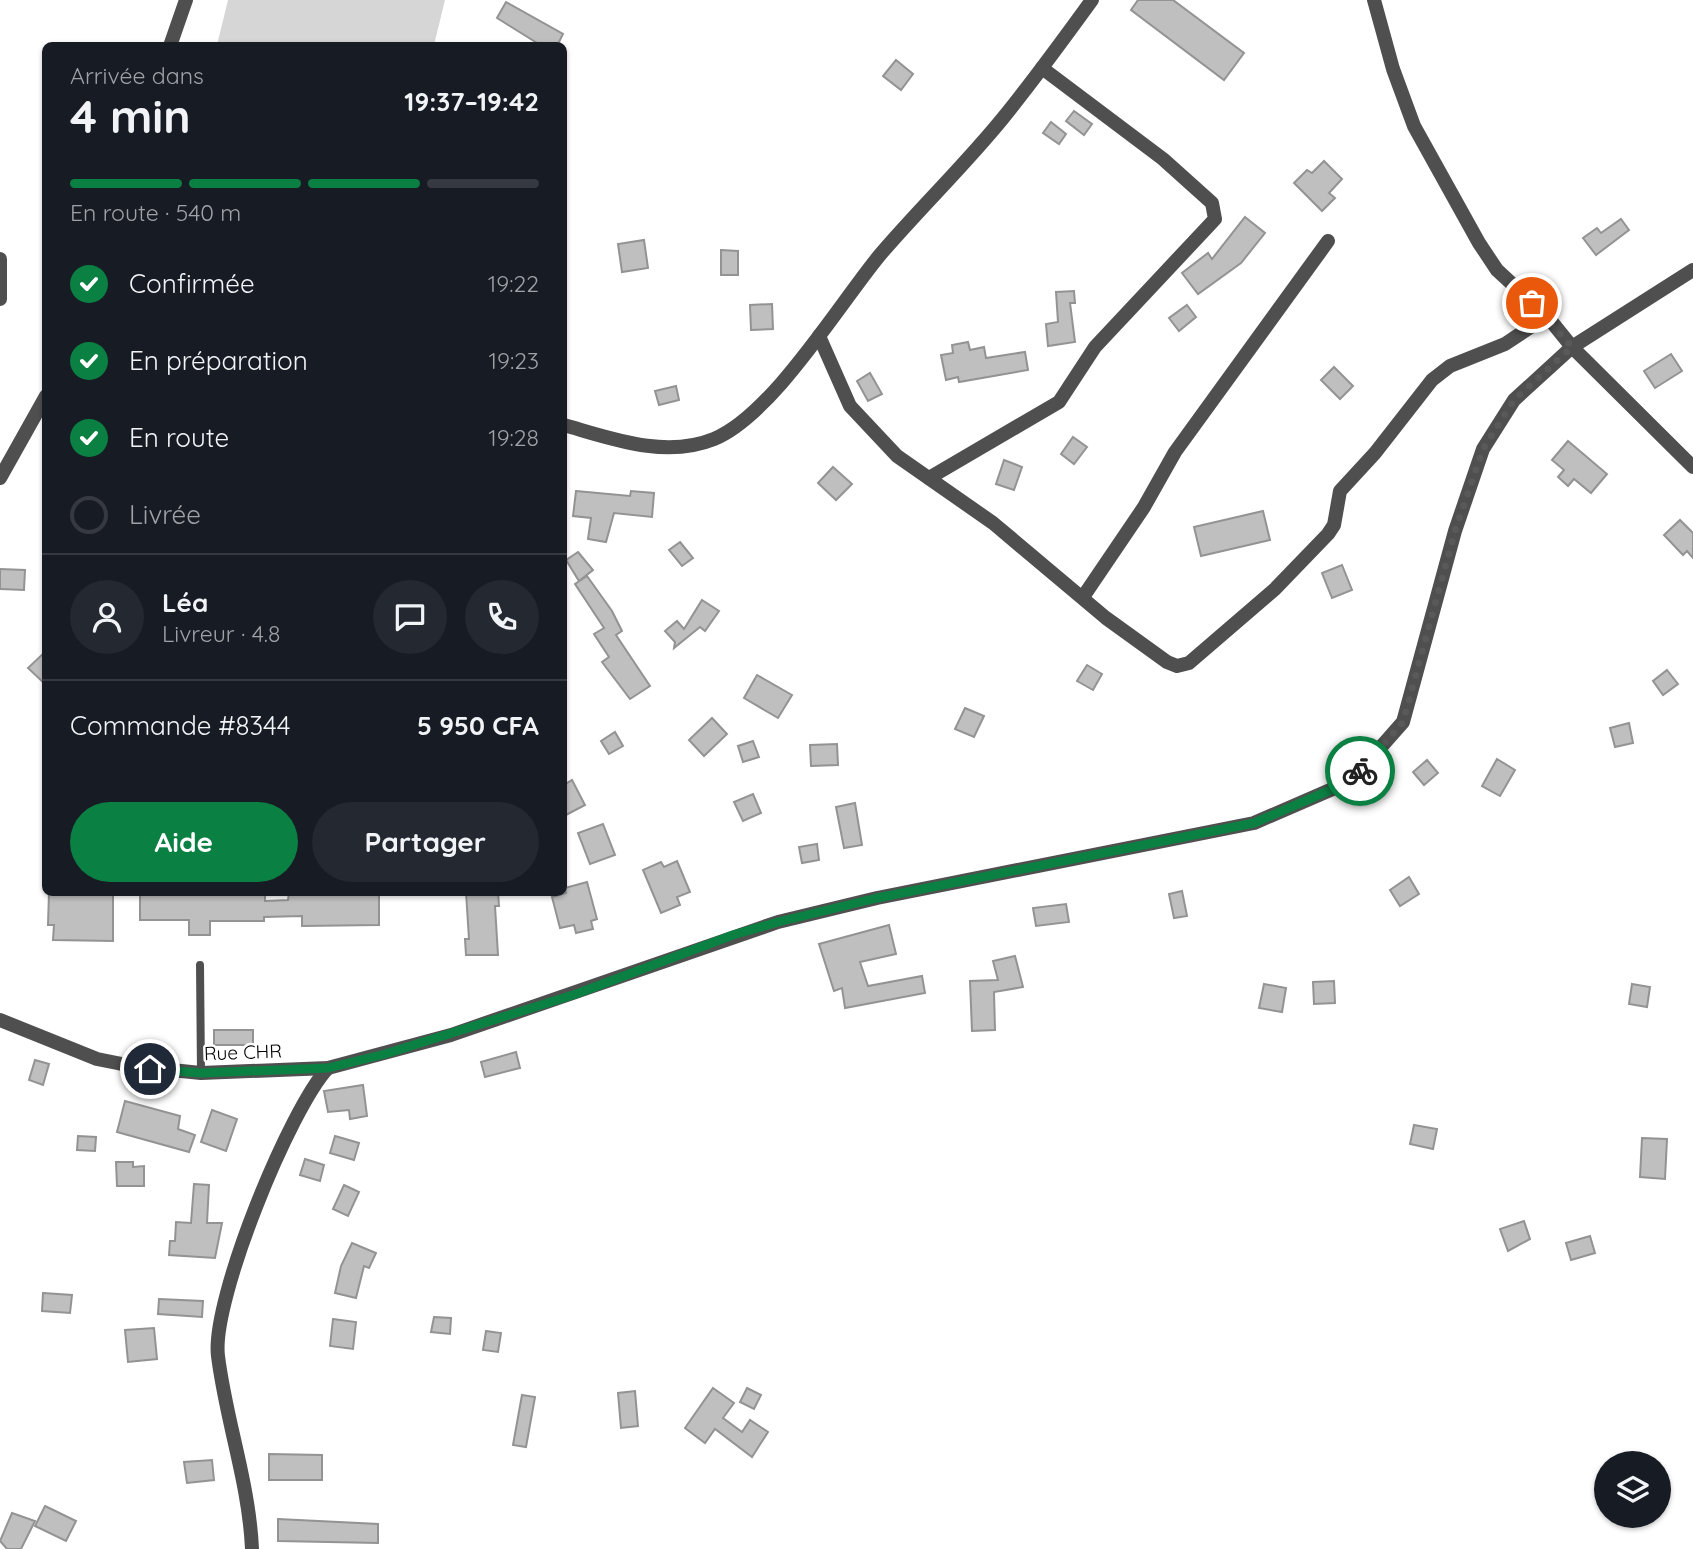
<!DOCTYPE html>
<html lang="fr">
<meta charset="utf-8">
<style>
:root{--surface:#171b24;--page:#242831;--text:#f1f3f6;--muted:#9ea1a6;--line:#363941;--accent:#0b8043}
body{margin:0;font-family:Quicksand,sans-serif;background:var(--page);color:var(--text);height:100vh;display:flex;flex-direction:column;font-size:26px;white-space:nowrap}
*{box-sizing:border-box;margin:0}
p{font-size:23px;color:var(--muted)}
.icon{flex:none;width:38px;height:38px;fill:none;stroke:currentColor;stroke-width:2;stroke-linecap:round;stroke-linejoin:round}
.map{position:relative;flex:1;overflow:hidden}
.panel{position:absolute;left:42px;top:42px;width:525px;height:854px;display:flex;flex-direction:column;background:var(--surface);border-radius:10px;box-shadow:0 2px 5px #0004}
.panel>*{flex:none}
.fabs{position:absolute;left:1594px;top:1451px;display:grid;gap:14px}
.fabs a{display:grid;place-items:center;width:77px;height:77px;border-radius:50%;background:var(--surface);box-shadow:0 2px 5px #0004;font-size:35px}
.pin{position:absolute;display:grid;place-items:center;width:60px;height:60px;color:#fff;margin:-30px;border:4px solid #fff;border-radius:50%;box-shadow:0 2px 7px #0007}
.courier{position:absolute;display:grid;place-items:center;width:70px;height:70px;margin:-35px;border:5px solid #0b8043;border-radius:50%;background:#fff;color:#222;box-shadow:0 2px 9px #0007}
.headline em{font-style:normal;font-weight:800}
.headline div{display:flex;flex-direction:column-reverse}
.headline{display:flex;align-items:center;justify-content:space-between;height:119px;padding:0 28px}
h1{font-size:46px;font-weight:800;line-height:52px}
.bar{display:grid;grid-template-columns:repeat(4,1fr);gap:10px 7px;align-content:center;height:84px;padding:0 28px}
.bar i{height:9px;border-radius:5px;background:var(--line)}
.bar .on{background:var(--accent)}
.bar p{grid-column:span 4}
.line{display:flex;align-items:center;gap:18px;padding:0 28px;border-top:2px solid var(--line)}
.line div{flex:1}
.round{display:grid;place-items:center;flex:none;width:74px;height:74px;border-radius:37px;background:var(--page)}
ol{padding:0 28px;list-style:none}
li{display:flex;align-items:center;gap:21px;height:77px}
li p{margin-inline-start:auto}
li .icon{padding:7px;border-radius:50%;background:var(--accent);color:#fff;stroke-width:4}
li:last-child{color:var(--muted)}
li i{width:38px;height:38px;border:4px solid var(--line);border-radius:50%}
.cta{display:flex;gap:14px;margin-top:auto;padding:14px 28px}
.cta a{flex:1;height:80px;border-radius:42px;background:var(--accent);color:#fff;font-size:28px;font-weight:800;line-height:80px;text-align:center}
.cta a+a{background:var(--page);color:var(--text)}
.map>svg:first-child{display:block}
</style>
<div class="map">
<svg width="1693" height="1549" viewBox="0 0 1693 1549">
<rect width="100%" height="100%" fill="#fff"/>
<path fill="#d6d6d6" d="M 228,0 L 445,0 L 434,45 L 217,45 Z"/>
<g fill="#bfbfbf" stroke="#939393" stroke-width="2">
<path d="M 1138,0 L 1173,0 L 1244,53 L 1224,80 L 1131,10 Z"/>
<path d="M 506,2 L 563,34 L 557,46 L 542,46 L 497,18 Z"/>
<path d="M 896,60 L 913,74 L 901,90 L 883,76 Z"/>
<path d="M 1074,111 L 1092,124 L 1084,135 L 1066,121 Z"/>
<path d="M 1051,122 L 1066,134 L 1059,144 L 1043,133 Z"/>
<path d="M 1324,161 L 1342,179 L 1329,193 L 1335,198 L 1322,211 L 1294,183 L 1307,170 L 1312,173 Z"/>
<path d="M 1245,217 L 1265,233 L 1241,263 L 1198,294 L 1182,273 L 1208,253 L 1212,259 Z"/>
<path d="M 1621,219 L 1629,230 L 1596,255 L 1583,238 L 1597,228 L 1601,233 Z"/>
<path d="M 644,240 L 648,268 L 622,272 L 618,244 Z"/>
<path d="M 721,250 L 738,251 L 738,275 L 721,275 Z"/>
<path d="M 1074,291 L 1075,303 L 1070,303 L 1075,342 L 1048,346 L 1046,324 L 1058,322 L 1056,292 Z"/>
<path d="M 772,304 L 773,329 L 751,330 L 750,305 Z"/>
<path d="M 1187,305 L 1196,317 L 1179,331 L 1169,318 Z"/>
<path d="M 968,342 L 970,350 L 984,347 L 986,358 L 1025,352 L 1028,370 L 959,382 L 958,377 L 946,380 L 941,355 L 953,353 L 952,345 Z"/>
<path d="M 1671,354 L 1682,371 L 1655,388 L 1644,371 Z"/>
<path d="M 1334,367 L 1353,386 L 1340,399 L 1321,380 Z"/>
<path d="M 870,373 L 882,394 L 868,401 L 857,381 Z"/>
<path d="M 676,386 L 679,400 L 659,405 L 655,391 Z"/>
<path d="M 1073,437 L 1087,447 L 1074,464 L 1061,454 Z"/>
<path d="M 1568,441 L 1607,474 L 1591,493 L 1574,479 L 1568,486 L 1558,477 L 1564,470 L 1552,460 Z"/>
<path d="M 1004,460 L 1022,467 L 1014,490 L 996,484 Z"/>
<path d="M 833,467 L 852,484 L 836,500 L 818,483 Z"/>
<path d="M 576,491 L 630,496 L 631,491 L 654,493 L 652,517 L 614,513 L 606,542 L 588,539 L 591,518 L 573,516 Z"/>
<path d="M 1263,511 L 1270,540 L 1201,556 L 1194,527 Z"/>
<path d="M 1680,520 L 1693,533 L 1693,558 L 1687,551 L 1683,555 L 1664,535 Z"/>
<path d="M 680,542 L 693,558 L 682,566 L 669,550 Z"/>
<path d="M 578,552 L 593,570 L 579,581 L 566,560 Z"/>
<path d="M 1342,565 L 1352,590 L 1332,598 L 1322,573 Z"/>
<path d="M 0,569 L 25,570 L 24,590 L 0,589 Z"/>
<path d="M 587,576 L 612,611 L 622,631 L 616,635 L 650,686 L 630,699 L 602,662 L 609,657 L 594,634 L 604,628 L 575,584 Z"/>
<path d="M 702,600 L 719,611 L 705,631 L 700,627 L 674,648 L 675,642 L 665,631 L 677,621 L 684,629 Z"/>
<path d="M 46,651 L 46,685 L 28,668 Z"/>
<path d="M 1087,665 L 1102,674 L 1093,690 L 1077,681 Z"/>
<path d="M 1667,670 L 1678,684 L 1663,695 L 1653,681 Z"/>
<path d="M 757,675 L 792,695 L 778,718 L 744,698 Z"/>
<path d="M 965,708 L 984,716 L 974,737 L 955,729 Z"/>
<path d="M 712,718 L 727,734 L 704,756 L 689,740 Z"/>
<path d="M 1629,723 L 1633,743 L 1615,747 L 1610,728 Z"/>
<path d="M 615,732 L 623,746 L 609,754 L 601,741 Z"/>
<path d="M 753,741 L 759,757 L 743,762 L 738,746 Z"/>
<path d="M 837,744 L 838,765 L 811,766 L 810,745 Z"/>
<path d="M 1497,759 L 1515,770 L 1500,796 L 1482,786 Z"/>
<path d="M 1427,760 L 1438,773 L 1424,785 L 1413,772 Z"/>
<path d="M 572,780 L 585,805 L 564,816 L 564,785 Z"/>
<path d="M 753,794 L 761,813 L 743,821 L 734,802 Z"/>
<path d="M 855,803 L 862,845 L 844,848 L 836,807 Z"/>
<path d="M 603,824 L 615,855 L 590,864 L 578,833 Z"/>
<path d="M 817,844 L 819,860 L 802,863 L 799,847 Z"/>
<path d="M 677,861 L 690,892 L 677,897 L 680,905 L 661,913 L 643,870 L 661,862 L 664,867 Z"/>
<path d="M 1409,877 L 1419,894 L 1400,906 L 1390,890 Z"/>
<path d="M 587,882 L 597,919 L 591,921 L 593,929 L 576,933 L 574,925 L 560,928 L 552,897 L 566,893 L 565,888 Z"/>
<path d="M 1182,891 L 1187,916 L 1174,918 L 1169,894 Z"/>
<path d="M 49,892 L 113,892 L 113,941 L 53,940 L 54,925 L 48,925 Z"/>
<path d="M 140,892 L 265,892 L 265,901 L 288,900 L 289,892 L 379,892 L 379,925 L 302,926 L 302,916 L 264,917 L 264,921 L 210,921 L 210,935 L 189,935 L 189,920 L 140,920 Z"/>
<path d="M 466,892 L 498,892 L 499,906 L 495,906 L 498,955 L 466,955 L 465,939 L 469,939 Z"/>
<path d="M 1066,904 L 1069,922 L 1036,926 L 1033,908 Z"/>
<path d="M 889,925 L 896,954 L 860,962 L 868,986 L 922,976 L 925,993 L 845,1008 L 842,988 L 834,991 L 819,944 Z"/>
<path d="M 1015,956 L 1023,987 L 994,992 L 995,1030 L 972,1031 L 970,981 L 998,980 L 993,961 Z"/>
<path d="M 1334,981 L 1335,1003 L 1314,1004 L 1313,982 Z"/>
<path d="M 1264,984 L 1286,988 L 1282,1012 L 1259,1008 Z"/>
<path d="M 1632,984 L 1650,987 L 1647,1007 L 1629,1004 Z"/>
<rect x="214" y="1030" width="39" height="15"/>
<path d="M 516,1052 L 520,1068 L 485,1077 L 481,1062 Z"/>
<path d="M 35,1060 L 49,1064 L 43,1085 L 29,1080 Z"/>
<path d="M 363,1085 L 367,1116 L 350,1119 L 349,1110 L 328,1112 L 324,1091 Z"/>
<path d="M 125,1101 L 180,1116 L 178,1129 L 195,1135 L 189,1152 L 117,1132 Z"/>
<path d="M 212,1110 L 237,1119 L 226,1151 L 201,1142 Z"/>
<path d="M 1414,1125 L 1437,1129 L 1433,1149 L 1410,1144 Z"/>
<path d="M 78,1136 L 96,1137 L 95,1151 L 77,1150 Z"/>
<path d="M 335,1136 L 359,1143 L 354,1160 L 330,1153 Z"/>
<path d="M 1642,1138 L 1667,1139 L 1665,1179 L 1640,1177 Z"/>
<path d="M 305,1159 L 324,1165 L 320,1181 L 300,1175 Z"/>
<path d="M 116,1162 L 133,1162 L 133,1167 L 144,1166 L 144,1186 L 117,1186 Z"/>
<path d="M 194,1184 L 209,1185 L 207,1223 L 222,1223 L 215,1258 L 169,1255 L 170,1241 L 175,1241 L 176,1222 L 191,1223 Z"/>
<path d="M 344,1185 L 359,1192 L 348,1216 L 333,1209 Z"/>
<path d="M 1524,1221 L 1530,1239 L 1508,1251 L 1500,1229 Z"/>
<path d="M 1590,1236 L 1595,1253 L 1571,1260 L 1566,1243 Z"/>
<path d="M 352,1243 L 376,1253 L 369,1268 L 364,1266 L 356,1298 L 335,1293 L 341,1266 Z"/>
<path d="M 43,1293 L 72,1295 L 70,1313 L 42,1311 Z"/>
<path d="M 159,1299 L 203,1301 L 202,1317 L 158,1314 Z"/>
<path d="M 434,1317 L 451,1318 L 450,1334 L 431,1332 Z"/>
<path d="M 333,1319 L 356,1322 L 353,1349 L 330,1346 Z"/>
<path d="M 154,1328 L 157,1359 L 128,1362 L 125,1330 Z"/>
<path d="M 486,1331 L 501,1333 L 498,1352 L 483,1350 Z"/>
<path d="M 713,1388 L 734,1403 L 723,1418 L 742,1432 L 750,1420 L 768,1432 L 752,1457 L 715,1429 L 705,1443 L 685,1428 Z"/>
<path d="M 747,1388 L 761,1395 L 754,1409 L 740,1402 Z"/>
<path d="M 635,1391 L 638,1426 L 621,1428 L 618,1393 Z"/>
<path d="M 522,1395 L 535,1397 L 526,1447 L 513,1445 Z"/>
<path d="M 269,1454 L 322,1455 L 322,1480 L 269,1480 Z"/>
<path d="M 212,1460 L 214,1480 L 187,1483 L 184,1462 Z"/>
<path d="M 45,1506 L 76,1521 L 66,1541 L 35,1526 Z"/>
<path d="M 12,1513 L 35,1521 L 21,1549 L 7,1549 L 0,1541 Z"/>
<path d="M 278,1519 L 378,1524 L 378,1543 L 278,1541 Z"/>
</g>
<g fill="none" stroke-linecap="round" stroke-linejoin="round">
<path stroke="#4f4f4f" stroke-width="8" d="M 200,965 L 201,1073"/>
<g stroke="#4f4f4f" stroke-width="14">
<path d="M 1374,0 L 1393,69 L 1414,126 L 1479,243 L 1497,270 L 1547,316 L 1572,347 L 1693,467"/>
<path d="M 170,46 L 186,0"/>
<path d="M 0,259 L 0,299"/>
<path d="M 819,336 L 850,406 L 897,456 L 993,523 L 1106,618 L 1167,662 L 1177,666 L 1189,663 L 1275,589 L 1328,534 L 1334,525 L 1340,491 L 1375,453 L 1432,380 L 1450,366 L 1505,344 L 1547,316"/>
<path d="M 564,425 C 610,438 665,459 714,439 C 772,415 838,306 879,256 C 919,209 964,166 1003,118 C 1034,80 1063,40 1092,0"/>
<path d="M 0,478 L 46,396"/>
<path d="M 929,478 L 1059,402 L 1095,347 L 1215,219 L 1212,203 L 1163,159 L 1042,68"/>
<path d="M 1083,597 L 1144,507 L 1175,452 L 1328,241"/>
<path d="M 0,1020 L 97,1059 L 132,1066 L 201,1073 L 328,1068 L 451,1035 L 778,922 L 877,898 L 1254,823 L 1351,781 L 1403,722 L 1455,531 L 1483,449 L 1514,400 L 1572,347 L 1693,270"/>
<path d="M 252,1549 C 249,1482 226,1421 218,1356 C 211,1301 290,1108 328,1068"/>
</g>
</g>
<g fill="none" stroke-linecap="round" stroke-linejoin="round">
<path stroke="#595959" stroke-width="7" stroke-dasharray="0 12.6" d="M 1360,771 L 1403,722 L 1455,531 L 1483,449 L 1514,400 L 1572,347 L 1532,303"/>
<path stroke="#0b8043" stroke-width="9" d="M 150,1069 L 201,1073 L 328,1068 L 385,1054 L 576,994 L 733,935 L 778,922 L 877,898 L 1254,823 L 1351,781 L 1360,771"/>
</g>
<g text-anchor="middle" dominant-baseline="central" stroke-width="5" stroke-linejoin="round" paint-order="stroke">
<g font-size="19" fill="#000" stroke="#fff">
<text transform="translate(243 1052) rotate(-2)">Rue CHR</text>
</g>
</g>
</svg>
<div class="fabs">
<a><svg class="icon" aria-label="layers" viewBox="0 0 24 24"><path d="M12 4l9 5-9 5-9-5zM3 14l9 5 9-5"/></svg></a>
</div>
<div class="pin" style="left:1532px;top:303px;background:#ea580c"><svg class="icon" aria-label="bag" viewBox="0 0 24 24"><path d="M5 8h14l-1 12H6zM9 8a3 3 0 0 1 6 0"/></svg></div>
<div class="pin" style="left:150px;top:1069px;background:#1f2937"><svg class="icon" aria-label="home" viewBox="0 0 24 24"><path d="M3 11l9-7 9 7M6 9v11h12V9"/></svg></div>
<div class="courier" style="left:1360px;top:771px"><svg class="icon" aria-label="bike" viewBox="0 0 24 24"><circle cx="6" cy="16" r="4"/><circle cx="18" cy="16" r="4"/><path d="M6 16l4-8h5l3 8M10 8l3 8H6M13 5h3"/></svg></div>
<section class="panel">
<div class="headline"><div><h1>4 min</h1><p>Arrivée dans</p></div><em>19:37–19:42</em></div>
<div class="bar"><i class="on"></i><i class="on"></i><i class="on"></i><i></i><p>En route · 540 m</p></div>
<ol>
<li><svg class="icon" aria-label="check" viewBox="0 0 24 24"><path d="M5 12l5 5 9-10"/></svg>Confirmée<p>19:22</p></li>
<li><svg class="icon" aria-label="check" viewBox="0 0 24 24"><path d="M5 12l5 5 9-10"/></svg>En préparation<p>19:23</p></li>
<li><svg class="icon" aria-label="check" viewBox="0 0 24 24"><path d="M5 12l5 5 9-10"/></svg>En route<p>19:28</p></li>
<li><i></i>Livrée</li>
</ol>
<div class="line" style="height:126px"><a class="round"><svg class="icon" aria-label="person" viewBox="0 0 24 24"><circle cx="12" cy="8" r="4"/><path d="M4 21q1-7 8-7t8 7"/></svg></a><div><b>Léa</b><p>Livreur · 4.8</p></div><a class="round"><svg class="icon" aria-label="chat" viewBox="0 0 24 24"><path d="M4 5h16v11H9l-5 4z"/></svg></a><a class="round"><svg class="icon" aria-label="phone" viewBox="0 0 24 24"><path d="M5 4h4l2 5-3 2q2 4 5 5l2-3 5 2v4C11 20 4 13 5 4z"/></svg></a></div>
<div class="line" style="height:91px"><div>Commande #8344</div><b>5 950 CFA</b></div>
<div class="cta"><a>Aide</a><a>Partager</a></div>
</section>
</div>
